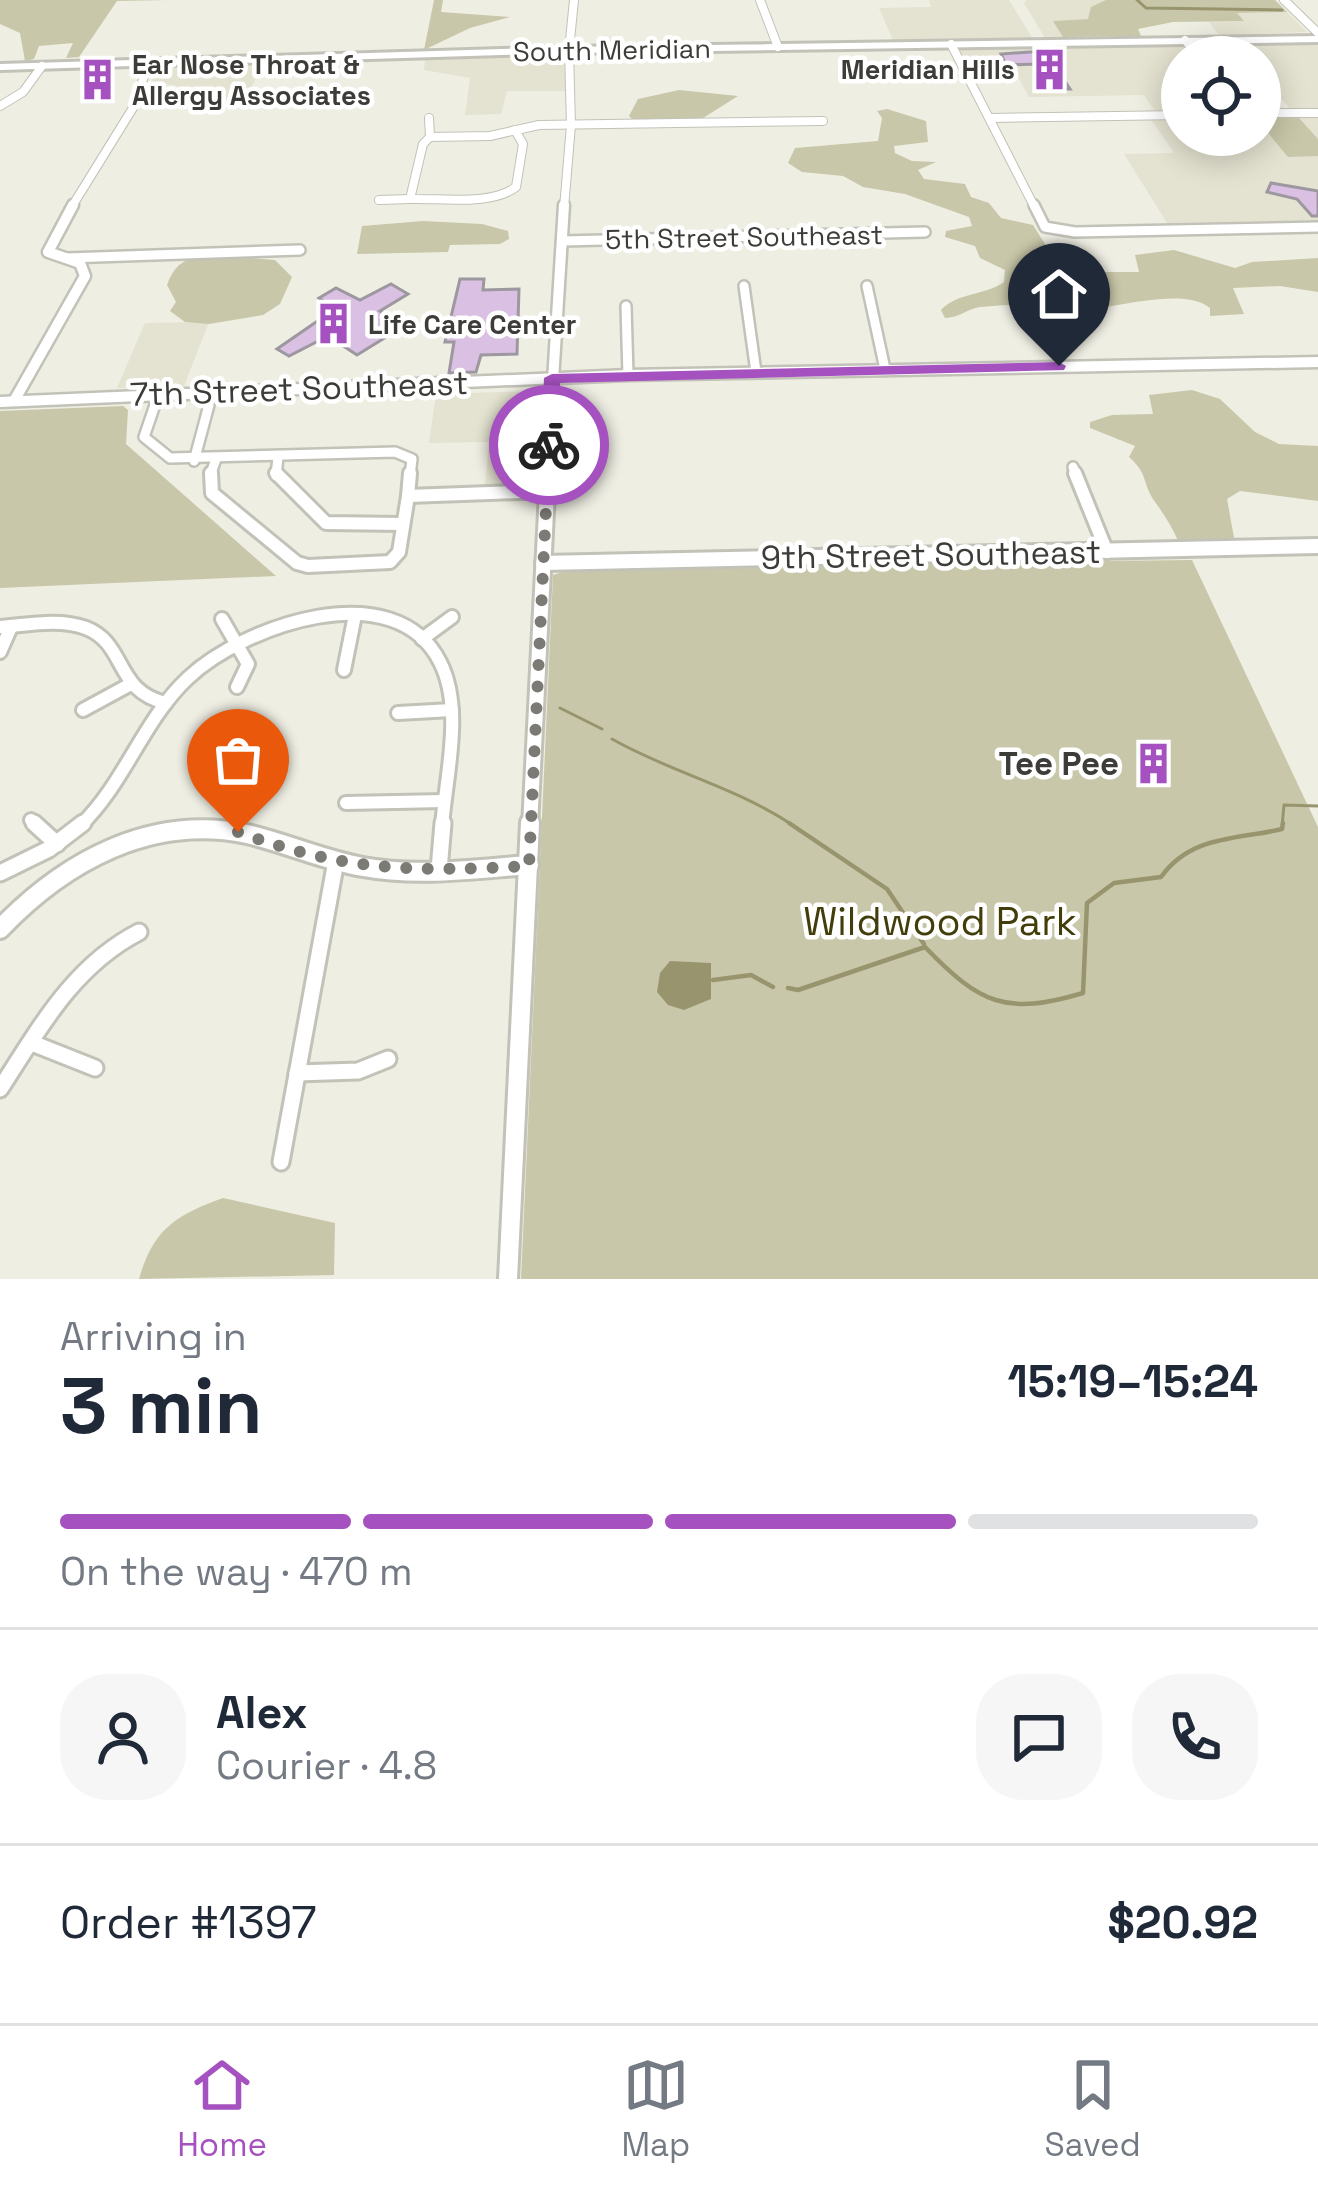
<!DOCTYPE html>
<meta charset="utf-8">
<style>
:root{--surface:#fff;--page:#f6f6f7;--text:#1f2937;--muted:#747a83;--line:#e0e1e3;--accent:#a551bf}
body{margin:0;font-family:"Space Grotesk",sans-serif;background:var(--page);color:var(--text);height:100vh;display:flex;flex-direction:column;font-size:45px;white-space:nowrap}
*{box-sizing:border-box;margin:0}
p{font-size:39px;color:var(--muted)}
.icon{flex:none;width:66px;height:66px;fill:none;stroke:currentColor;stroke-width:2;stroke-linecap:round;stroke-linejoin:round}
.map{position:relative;height:1279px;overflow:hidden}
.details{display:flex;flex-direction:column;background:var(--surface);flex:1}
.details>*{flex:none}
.tools{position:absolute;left:1161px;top:36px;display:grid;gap:24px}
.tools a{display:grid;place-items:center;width:120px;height:120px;border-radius:50%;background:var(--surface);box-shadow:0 6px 30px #0003;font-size:60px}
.pin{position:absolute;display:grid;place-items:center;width:102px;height:102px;color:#fff;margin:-123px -51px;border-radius:50% 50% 50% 0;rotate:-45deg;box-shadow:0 0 12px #0007}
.pin .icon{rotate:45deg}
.courier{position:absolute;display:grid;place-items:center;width:120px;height:120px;margin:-60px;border:9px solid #a551bf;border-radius:50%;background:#fff;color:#222;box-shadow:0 3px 15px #0007}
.overview em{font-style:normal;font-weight:700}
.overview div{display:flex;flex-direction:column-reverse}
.overview{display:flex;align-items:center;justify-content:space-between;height:204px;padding:0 60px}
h1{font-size:78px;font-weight:700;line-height:90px}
.bar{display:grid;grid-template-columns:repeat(4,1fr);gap:18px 12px;align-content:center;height:144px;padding:0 60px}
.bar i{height:15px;border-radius:9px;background:var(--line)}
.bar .selected{background:var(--accent)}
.bar p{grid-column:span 4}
.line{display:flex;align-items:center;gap:30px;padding:0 60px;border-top:3px solid var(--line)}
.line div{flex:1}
.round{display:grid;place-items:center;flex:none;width:126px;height:126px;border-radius:48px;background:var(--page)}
.tabs{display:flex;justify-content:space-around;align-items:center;height:168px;border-top:3px solid var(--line);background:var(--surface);font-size:33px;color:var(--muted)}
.tabs a{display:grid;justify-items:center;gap:6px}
.tabs .selected{color:var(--accent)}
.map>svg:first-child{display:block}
</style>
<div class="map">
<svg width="1318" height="1279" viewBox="0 0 1318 1279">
<rect width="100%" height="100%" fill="#efeee3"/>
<g fill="#e4e2d0" fill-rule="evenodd">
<path d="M 929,0 L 1009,0 L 1033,39 L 893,40 L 879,8 L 931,7 Z"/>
<path d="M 1027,0 L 1106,0 L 1089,19 L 1054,21 L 1063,37 L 1045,38 L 1024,3 Z"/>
<path d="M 1287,12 L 1307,32 L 1219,35 L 1209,22 L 1243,21 L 1236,13 Z"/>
<path d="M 1318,43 L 1318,220 L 1167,223 L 1124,154 L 1174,153 L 1146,112 L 1155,111 L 1144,95 L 1029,97 L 1016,73 L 971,73 L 960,50 ZM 1182,57 L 1260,57 L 1260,74 L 1297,117 L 1260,118 L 1260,135 L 1182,135 Z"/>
<path d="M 555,54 L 563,60 L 567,91 L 507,91 L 501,114 L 465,115 L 470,78 L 424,70 L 425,59 Z"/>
<path d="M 262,63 L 247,99 L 207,99 L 174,85 L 151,83 L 156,68 L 164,65 Z"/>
<path d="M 209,322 L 184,386 L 117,388 L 145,323 Z"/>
<path d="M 537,391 L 532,483 L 485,485 L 489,442 L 429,443 L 436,394 Z"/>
</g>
<g fill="#c9c7a9">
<path d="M 0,0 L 167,0 L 117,1 L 79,57 L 66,58 L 73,43 L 39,46 L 34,59 L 25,61 L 20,33 L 0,24 Z"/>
<path d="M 434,0 L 443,0 L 441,12 L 510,17 L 470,28 L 424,50 Z"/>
<path d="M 1106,0 L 1275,0 L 1287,12 L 1237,13 L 1244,21 L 1173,22 L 1138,29 L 1141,36 L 1063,37 L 1053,21 L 1088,19 L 1091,7 Z"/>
<path d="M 679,90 L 738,96 L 703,118 L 633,120 L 629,116 L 638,99 Z"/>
<path d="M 887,109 L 926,121 L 928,142 L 894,146 L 895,153 L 912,161 L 936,162 L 918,170 L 924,179 L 965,184 L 971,197 L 989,203 L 1001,218 L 1033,225 L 1052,255 L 1050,265 L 1065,278 L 1101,283 L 1103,272 L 1139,272 L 1135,255 L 1174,250 L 1235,268 L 1252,262 L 1318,258 L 1318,292 L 1280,286 L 1233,288 L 1244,314 L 1210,316 L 1210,308 C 1181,283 1092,315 1054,314 C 1045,314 1036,306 1027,305 C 1013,304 994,306 980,307 C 967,309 959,318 945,318 L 941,310 C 958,292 984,296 1004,282 L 1005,270 L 980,258 L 975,246 L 945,237 L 946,231 L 972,226 L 969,217 L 905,194 L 863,187 L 843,176 L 802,172 L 788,163 L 795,148 L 878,141 L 882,118 L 877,111 Z"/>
<path d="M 1298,117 L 1318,139 L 1318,156 L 1288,157 L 1260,123 L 1260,118 Z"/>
<path d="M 423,221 L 482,224 L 508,231 L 509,239 L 500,244 L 450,245 L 448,252 L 357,254 L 362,226 Z"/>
<path d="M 237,257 L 275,260 L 292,277 L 280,304 L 263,315 L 209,324 L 185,322 L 170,311 L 176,302 L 167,285 C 180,249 203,258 237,257 Z"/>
<path d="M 1192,390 L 1220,399 L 1255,432 L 1279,444 L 1318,446 L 1318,501 L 1240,491 L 1227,499 L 1235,543 L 1179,543 C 1172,526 1163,513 1153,499 C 1142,481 1148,474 1129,457 L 1135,446 L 1090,428 L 1090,422 L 1112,415 L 1153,414 L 1149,395 Z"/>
<path d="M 123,406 L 128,410 L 126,444 L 276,576 L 0,588 L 0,411 Z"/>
<path d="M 1192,560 L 1318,827 L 1318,1279 L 521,1279 L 553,575 L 578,567 Z"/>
<path d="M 223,1198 L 335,1223 L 334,1275 L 139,1279 C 153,1229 176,1215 223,1198 Z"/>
</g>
<path fill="#98956e" d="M 670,961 L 711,963 L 711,999 L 684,1010 L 668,1005 L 657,992 L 660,973 Z"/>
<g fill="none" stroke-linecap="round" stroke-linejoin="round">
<g stroke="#98956e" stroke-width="3">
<path d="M 1137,0 L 1146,8 L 1282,10"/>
<path d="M 560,708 L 602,729"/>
<path d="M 612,739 C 672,773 736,787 794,826"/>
<path d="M 1282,826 L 1284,805 L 1318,806"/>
</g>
<g stroke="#98956e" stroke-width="4.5">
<path d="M 789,823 L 887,889 L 924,944"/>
<path d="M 713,980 L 751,975 L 773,987"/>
<path d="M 788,988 L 798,990 L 925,947 C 980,1004 1006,1016 1083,993 L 1087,903 L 1114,883 L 1161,877 C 1191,835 1236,840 1282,829 L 1283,823"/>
</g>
</g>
<g fill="#dac0e2" stroke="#9d97a0" stroke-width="3">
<path d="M 1030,52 L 1046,52 L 1070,89 L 1053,89 L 1038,64 L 1006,65 L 1001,54 Z"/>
<path d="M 1271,183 L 1318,191 L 1318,216 L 1312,216 L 1297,199 L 1267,192 Z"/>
<path d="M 460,279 L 484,279 L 483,290 L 519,289 L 517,354 L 481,355 L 476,372 L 449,373 L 454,342 L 445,342 Z"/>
<path d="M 391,284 L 408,294 L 380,311 L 404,326 L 357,355 L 328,336 L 289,356 L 277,349 L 335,309 L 319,298 L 336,288 L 360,300 Z"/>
</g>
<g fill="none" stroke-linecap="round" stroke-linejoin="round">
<defs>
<g id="minor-far3">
<path d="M 760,0 L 778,47"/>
<path d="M 1185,40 L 1199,57"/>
<path d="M 951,44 L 1035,208"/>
<path d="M 569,50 L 574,0"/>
<path d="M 0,106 L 23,92 L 42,66"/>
<path d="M 1260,113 L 1318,113"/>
<path d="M 429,118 L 430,137 L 423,144 L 410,199 C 441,198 491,206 516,187 L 523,144 L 515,130"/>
<path d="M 990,118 L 1182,115"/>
<path d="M 430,137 L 490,136 L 539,125 L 823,121"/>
<path d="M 379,200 L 410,199"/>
</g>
<g id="minor-far2">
<path d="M 1034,205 L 1045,227 L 1075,232 L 1318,227"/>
<path d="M 563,241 L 925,232"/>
<path d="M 67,258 L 300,250"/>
<path d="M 744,286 L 756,372"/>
<path d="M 867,286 L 885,369"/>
<path d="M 626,306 L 628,375"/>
<path d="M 158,396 L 144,437 L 170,458 L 395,452 L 412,459 L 410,476"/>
<path d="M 194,461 L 209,405"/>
<path d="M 1073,467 L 1077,476"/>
<path d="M 210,476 L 216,459"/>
<path d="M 276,476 L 278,457"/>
</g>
<g id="minor-far1">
<path d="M 211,473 L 212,493 L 297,563 L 308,566 L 390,562 L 399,552 L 408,496"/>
<path d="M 276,473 L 326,523 L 403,524"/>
<path d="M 410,473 L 408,496 L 547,491"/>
<path d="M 1075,473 L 1107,552"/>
<path d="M 222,619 L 248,664 L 237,687"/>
<path d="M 0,627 C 27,625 59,618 86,628 C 127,644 114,691 166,703"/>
<path d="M 422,639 L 452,617"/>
<path d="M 0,652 L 11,627"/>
<path d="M 344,670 L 355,615"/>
<path d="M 83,710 L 129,685"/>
<path d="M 398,713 L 452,710"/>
<path d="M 346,803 L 444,801"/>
<path d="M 31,820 L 37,826"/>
<path d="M 80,826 C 125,783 143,720 188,678 C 243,626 395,572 440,662 C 464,709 446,775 442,826"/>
</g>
<g id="minor">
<path d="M 34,823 L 57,844"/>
<path d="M 439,870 L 443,823"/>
<path d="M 0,873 L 49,849 L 83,823"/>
<path d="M 32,1043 L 95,1068"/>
<path d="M 297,1073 L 358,1071 L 388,1059"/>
<path d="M 0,1089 C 39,1029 73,966 139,932"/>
<path d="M 281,1162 L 336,861"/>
</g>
<g id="tertiary-far3">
<path d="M 1284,0 L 1318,33"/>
<path d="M 71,208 L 136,103 L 148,62"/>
<path d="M 564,208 L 571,125 L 569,50"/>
</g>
<g id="tertiary-far2">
<path d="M 14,401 L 85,276 L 80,263 L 48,252 L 73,205"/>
<path d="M 0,402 L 628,375 L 1318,362"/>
<path d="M 547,476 L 564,205"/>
</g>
<g id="tertiary-far1">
<path d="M 543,563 L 1318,546"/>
<path d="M 530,826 L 548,473"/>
</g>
<g id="tertiary">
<path d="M 0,929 C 65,861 151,814 247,834 C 286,843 323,860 363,867 C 418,877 474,869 529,865"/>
<path d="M 508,1279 L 530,823"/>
</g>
<path id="primary" d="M 1318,36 L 1318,42 L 569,53 L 0,70 L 0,64 L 569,47 Z"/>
</defs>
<use href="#minor-far3" stroke="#c3c2b8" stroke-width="10"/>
<use href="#minor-far2" stroke="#c3c2b8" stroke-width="14"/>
<use href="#minor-far1" stroke="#c3c2b8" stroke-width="18"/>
<use href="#minor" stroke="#c3c2b8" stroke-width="21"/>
<use href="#tertiary-far3" stroke="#c3c2b8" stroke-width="10"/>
<use href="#tertiary-far2" stroke="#c3c2b8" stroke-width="15"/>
<use href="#tertiary-far1" stroke="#c3c2b8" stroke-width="20"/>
<use href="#tertiary" stroke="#c3c2b8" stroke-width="24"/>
<use href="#primary" stroke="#c3c2b8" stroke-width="6"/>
<use href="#minor-far3" stroke="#fff" stroke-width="8"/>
<use href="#minor-far2" stroke="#fff" stroke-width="9"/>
<use href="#minor-far1" stroke="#fff" stroke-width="12"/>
<use href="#minor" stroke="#fff" stroke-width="15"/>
<use href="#tertiary-far3" stroke="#fff" stroke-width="8"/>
<use href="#tertiary-far2" stroke="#fff" stroke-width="10"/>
<use href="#tertiary-far1" stroke="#fff" stroke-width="14"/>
<use href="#tertiary" stroke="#fff" stroke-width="18"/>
<use href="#primary" fill="#fff" fill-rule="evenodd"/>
</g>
<path fill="#a551bf" d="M 1059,362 L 1066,366 L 1064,370 L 560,383 L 558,445 L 549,450 L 541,445 L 544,378 L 552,374 Z"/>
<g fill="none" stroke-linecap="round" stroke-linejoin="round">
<path stroke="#7b7a74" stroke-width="12" stroke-dasharray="0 21.6" d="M 238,832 C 347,872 415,872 529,866 L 549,445"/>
</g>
<defs>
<symbol id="building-bare" viewBox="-9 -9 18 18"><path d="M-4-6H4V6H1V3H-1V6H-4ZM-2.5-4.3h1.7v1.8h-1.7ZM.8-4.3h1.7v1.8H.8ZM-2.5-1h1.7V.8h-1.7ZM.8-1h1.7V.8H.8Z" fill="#a551bf" stroke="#fff" stroke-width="2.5" paint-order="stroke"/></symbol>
</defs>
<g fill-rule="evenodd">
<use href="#building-bare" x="1020" y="40" width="59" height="59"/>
<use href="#building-bare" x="68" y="50" width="59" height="59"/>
<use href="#building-bare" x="304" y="294" width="59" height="59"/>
<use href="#building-bare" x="1124" y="734" width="59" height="59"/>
</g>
<g text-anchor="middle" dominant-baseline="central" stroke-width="9" stroke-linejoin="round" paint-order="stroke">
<g font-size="27" fill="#3d3c38" stroke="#fff">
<text transform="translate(612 50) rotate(-1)">South Meridian</text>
<text transform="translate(744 237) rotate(-1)">5th Street Southeast</text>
</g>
<g font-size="27" font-weight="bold" fill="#3d3c38" stroke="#fff" text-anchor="start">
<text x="132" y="64">Ear Nose Throat &amp;<tspan x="132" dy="31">Allergy Associates</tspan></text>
<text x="1015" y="69" text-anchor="end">Meridian Hills</text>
<text x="368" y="324">Life Care Center</text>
</g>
<g font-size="33" fill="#3d3c38" stroke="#fff">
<text transform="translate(299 389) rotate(-2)">7th Street Southeast</text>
<text transform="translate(931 555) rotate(-1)">9th Street Southeast</text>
</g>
<g font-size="33" font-weight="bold" fill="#3d3c38" stroke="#fff" text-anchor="end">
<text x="1119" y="764">Tee Pee</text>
</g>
<g font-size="39" fill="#423d0a" stroke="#fff">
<text x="940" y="921">Wildwood Park</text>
</g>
</g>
</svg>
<div class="tools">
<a><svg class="icon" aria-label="locate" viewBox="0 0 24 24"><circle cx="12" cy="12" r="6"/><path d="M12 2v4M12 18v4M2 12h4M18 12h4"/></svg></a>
</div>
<div class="pin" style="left:238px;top:832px;background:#ea580c"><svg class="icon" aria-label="bag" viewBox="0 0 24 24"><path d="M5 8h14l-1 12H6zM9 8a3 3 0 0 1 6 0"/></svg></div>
<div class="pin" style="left:1059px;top:366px;background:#1f2937"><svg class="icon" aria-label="home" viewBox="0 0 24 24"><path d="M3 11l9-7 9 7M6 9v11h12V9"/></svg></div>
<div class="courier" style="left:549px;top:445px"><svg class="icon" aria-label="bike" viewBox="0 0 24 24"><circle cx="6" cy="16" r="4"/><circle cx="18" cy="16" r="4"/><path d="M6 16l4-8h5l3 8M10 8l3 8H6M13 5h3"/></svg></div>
</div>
<section class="details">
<div class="overview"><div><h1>3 min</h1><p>Arriving in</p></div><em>15:19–15:24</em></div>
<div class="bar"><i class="selected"></i><i class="selected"></i><i class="selected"></i><i></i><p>On the way · 470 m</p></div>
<div class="line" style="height:216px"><a class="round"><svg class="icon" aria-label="person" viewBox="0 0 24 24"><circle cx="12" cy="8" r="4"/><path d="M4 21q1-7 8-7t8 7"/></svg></a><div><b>Alex</b><p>Courier · 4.8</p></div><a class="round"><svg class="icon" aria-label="chat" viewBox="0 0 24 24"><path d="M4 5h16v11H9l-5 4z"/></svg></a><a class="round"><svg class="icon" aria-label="phone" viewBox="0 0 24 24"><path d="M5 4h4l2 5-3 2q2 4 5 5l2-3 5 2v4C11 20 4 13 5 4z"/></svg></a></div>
<div class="line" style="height:156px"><div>Order #1397</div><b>$20.92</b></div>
</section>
<nav class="tabs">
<a class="selected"><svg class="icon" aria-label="home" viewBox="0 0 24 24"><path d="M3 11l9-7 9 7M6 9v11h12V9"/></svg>Home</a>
<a><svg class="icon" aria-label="map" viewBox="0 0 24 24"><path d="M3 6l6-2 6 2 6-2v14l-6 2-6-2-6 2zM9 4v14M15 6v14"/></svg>Map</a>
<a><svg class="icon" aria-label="saved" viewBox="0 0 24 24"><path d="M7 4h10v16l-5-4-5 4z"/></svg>Saved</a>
</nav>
